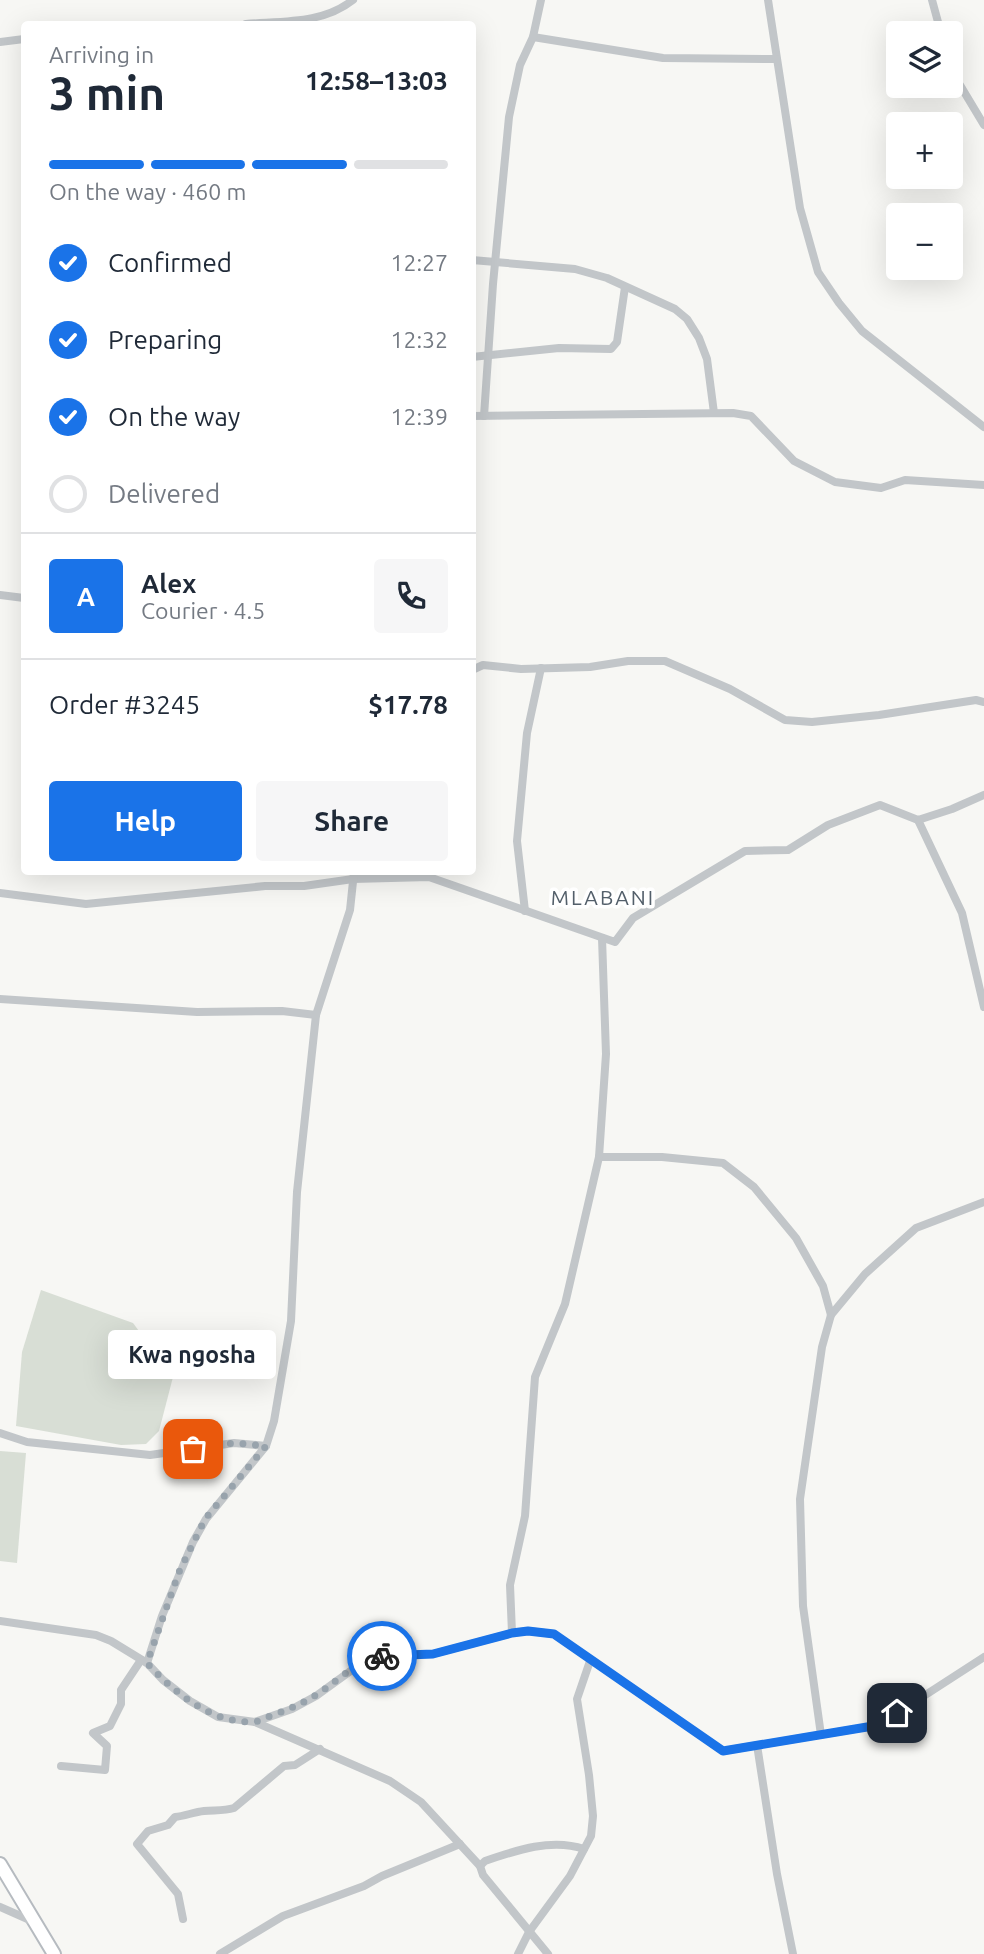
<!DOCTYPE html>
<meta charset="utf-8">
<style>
:root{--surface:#fff;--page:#f6f6f7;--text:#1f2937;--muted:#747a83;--line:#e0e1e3;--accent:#1a73e8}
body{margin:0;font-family:Ubuntu,sans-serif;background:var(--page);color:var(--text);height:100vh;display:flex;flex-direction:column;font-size:26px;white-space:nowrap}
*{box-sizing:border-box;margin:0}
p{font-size:23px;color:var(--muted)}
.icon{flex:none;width:38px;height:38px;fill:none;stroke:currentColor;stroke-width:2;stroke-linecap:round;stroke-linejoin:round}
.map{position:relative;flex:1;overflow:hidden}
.panel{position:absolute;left:21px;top:21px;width:455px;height:854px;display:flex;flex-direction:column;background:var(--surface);border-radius:7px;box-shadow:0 7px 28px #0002}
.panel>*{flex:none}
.fabs{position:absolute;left:886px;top:21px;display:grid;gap:14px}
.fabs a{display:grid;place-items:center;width:77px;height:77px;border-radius:7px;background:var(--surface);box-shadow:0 7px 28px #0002;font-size:35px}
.pin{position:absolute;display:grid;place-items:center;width:60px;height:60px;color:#fff;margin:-30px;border-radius:14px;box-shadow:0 4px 10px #0006}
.courier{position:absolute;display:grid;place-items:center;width:70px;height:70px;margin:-35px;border:5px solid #1a73e8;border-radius:50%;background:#fff;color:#222;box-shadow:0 2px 9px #0007}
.bubble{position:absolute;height:49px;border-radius:7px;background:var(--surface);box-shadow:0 7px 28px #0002;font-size:23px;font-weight:700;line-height:49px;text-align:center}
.head em{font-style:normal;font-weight:700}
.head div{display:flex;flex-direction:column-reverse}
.head{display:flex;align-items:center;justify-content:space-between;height:119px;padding:0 28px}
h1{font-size:46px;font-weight:700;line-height:52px}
.bar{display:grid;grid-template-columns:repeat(4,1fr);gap:10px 7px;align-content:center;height:84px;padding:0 28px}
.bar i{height:9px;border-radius:5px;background:var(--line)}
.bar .active{background:var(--accent)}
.bar p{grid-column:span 4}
.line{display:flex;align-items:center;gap:18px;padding:0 28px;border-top:2px solid var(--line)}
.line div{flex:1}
.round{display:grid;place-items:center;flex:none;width:74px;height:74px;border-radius:7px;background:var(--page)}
ol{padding:0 28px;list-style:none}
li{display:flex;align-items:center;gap:21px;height:77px}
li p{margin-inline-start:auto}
li .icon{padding:7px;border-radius:50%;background:var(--accent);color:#fff;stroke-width:4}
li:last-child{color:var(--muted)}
li i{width:38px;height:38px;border:4px solid var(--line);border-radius:50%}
.primary-button{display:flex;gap:14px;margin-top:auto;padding:14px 28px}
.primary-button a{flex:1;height:80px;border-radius:7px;background:var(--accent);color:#fff;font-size:28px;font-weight:700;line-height:80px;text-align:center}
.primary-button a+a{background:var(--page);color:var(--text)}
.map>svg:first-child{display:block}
</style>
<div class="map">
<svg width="984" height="1954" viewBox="0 0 984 1954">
<rect width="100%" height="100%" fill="#f7f7f4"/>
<g fill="#d8ded5">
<path d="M 41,1290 L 133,1323 L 173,1377 L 159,1431 L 146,1444 L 121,1445 L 16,1426 L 22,1352 Z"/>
<path d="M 0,1451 L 26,1453 L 17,1563 L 0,1561 Z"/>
</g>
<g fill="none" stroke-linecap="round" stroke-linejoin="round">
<defs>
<path id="secondary" d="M 0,1864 L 54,1954"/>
</defs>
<use href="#secondary" stroke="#b6bbc0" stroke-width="16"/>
<g stroke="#c2c6c9" stroke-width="8">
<path d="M 768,0 L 800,208 L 818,272 L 839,303 L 862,331 L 984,427"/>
<path d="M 932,0 L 941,33"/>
<path d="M 246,24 C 283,21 323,24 353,0"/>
<path d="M 533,37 L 663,58 L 776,59"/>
<path d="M 0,42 L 24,39"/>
<path d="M 950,63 L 954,75 L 984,125"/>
<path d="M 472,260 L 575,269 L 607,278 L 675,309 L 687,319 L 699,338 L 707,359 L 714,413"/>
<path d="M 472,357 L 559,348 L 611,349 L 617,342 L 625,287"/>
<path d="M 472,416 L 733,413 L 751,416 L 794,461 L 835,482 L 881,488 L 905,480 L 984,485"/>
<path d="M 484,416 L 493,284 L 509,117 L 520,65 L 533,37 L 541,0"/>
<path d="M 0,595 L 24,598"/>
<path d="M 472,670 L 483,665 L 521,669 L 590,667 L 628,661 L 665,661 L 730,689 L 785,720 L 812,722 L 879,715 L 976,700 L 984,702"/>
<path d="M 918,820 L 962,913 L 984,1007"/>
<path d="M 0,893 L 86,904 L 265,886 L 304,886 L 353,879 L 429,877 L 615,942 L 633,918 L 745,851 L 788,850 L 828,825 L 880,805 L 918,820 L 952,809 L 984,795"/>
<path d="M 525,911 L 517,841 L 527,733 L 541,668"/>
<path d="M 0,999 L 197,1012 L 282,1011 L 316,1015"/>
<path d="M 599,1157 L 662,1157 L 723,1163 L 754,1187 L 796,1238 L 823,1286 L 831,1315 L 822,1347 L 800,1499 L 803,1606 L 821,1735"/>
<path d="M 831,1315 L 865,1274 L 916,1228 L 984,1202"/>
<path d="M 0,1433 L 27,1442 L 150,1455 L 234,1443 L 266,1446"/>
<path d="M 0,1621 L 96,1635 L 111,1641 L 147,1663 L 163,1680 L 190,1701 L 218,1717 L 255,1722 L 292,1709 L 316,1696 L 356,1667 L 378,1656 L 433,1654 L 512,1633 L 528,1631 L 554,1634 L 723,1751 L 879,1725 L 984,1657"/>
<path d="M 512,1633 L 510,1585 L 525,1516 L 535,1377 L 565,1304 L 599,1157 L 606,1054 L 602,938"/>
<path d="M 147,1663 L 162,1616 L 193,1542 L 206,1519 L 266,1446 L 274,1421 L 291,1321 L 297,1192 L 316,1015 L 350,910 L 354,872"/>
<path d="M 255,1722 L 390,1781 L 421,1802 L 480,1866 L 483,1875 L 548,1954"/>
<path d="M 757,1745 L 777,1874 L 793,1954"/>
<path d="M 61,1766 L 105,1770 L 107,1746 L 93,1733 L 110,1726 L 121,1704 L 121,1690 L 141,1660"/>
<path d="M 480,1866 L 485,1861 C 517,1850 552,1838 584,1849"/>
<path d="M 0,1907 L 32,1921"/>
<path d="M 183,1919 L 178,1894 L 137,1844 L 148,1831 L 168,1825 L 175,1817 C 185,1816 194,1812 204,1811 C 215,1810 224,1811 234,1808 L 284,1766 L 295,1765 L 320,1749"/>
<path d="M 220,1954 L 283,1916 L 364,1886 L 382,1876 L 460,1844"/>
<path d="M 518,1954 L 529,1932 L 570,1876 L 591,1836 L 593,1816 L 589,1775 L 577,1699 L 590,1661"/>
</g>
<use href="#secondary" stroke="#fff" stroke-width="12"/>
</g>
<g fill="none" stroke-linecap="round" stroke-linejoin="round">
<path stroke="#98a3ac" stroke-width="7" stroke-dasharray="0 12.6" d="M 193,1449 L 234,1443 L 266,1446 L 205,1519 L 179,1572 L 147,1663 C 174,1692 210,1723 253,1722 C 258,1722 263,1719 268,1717 C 289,1709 308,1702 326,1688 C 342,1677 362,1658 382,1656"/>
<path stroke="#1a73e8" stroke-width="9" d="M 382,1656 L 433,1654 L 512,1633 L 528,1631 L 554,1634 L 723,1751 L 879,1725 L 897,1713"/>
</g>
<g text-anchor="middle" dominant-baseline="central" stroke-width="7" stroke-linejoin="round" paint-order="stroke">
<g font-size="21" letter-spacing="2" fill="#535f6a" stroke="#fff">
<text x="603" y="897">MLABANI</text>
</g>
</g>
</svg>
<div class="fabs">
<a><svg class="icon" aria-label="layers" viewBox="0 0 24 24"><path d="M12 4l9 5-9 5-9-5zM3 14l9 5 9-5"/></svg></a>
<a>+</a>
<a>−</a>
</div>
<div class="pin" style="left:193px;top:1449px;background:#ea580c"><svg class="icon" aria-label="bag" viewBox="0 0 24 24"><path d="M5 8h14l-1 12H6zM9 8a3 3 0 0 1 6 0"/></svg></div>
<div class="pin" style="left:897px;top:1713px;background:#1f2937"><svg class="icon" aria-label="home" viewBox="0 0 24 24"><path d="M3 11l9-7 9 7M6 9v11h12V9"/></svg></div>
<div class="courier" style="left:382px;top:1656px"><svg class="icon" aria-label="bike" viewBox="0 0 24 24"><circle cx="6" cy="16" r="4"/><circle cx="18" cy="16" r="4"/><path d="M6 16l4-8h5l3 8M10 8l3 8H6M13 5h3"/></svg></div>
<div class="bubble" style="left:108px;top:1330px;width:168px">Kwa ngosha</div>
<section class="panel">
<div class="head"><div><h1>3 min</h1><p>Arriving in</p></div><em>12:58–13:03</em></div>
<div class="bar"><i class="active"></i><i class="active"></i><i class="active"></i><i></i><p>On the way · 460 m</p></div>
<ol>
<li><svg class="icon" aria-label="check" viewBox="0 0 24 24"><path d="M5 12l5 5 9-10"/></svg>Confirmed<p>12:27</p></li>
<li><svg class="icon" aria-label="check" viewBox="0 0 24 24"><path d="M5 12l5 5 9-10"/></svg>Preparing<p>12:32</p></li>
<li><svg class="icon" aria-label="check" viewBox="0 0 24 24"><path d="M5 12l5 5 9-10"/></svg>On the way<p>12:39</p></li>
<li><i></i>Delivered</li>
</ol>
<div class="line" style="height:126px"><b class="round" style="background:var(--accent);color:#fff">A</b><div><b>Alex</b><p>Courier · 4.5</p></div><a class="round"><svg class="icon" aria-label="phone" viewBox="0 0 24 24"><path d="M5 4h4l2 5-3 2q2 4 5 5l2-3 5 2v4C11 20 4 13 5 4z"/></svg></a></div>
<div class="line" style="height:91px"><div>Order #3245</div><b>$17.78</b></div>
<div class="primary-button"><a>Help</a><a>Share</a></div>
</section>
</div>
